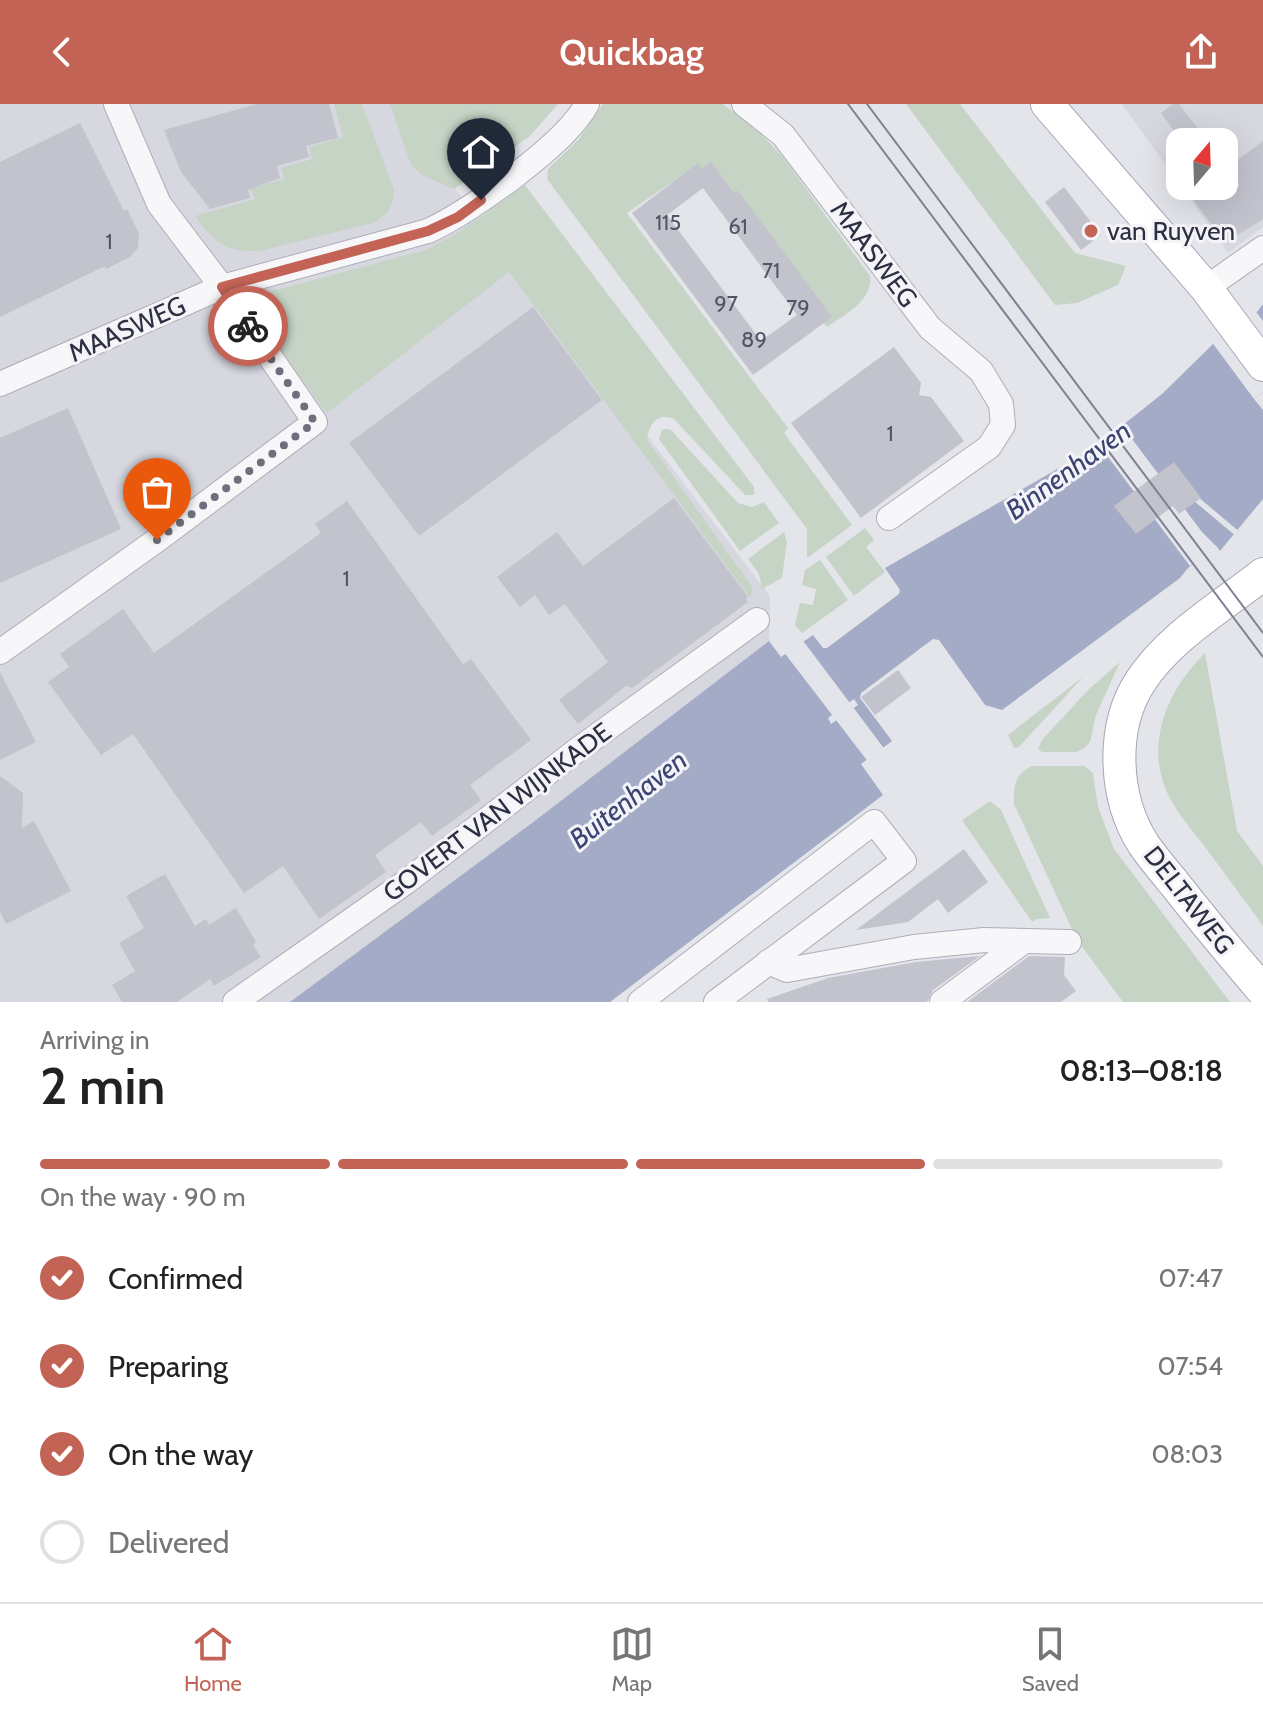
<!DOCTYPE html>
<meta charset="utf-8">
<style>
:root{--surface:#fff;--page:#f2f2f2;--text:#222;--muted:#767676;--line:#e0e0e0;--accent:#c36356}
body{margin:0;font-family:Cabin,sans-serif;background:var(--page);color:var(--text);height:100vh;display:flex;flex-direction:column;font-size:30px;white-space:nowrap}
*{box-sizing:border-box;margin:0}
p{font-size:26px;color:var(--muted)}
.icon{flex:none;width:44px;height:44px;fill:none;stroke:currentColor;stroke-width:2;stroke-linecap:round;stroke-linejoin:round}
.map{position:relative;height:898px;overflow:hidden}
.drawer{display:flex;flex-direction:column;background:var(--surface);flex:1}
.drawer>*{flex:none}
.needle{width:52px;rotate:19deg}
.tools{position:absolute;left:1166px;top:24px;display:grid;gap:16px}
.tools a{display:grid;place-items:center;width:72px;height:72px;border-radius:16px;background:var(--surface);box-shadow:0 8px 32px #0002;font-size:40px}
.pin{position:absolute;display:grid;place-items:center;width:68px;height:68px;color:#fff;margin:-82px -34px;border-radius:50% 50% 50% 0;rotate:-45deg;box-shadow:0 0 8px #0007}
.pin .icon{rotate:45deg}
.courier{position:absolute;display:grid;place-items:center;width:80px;height:80px;margin:-40px;border:6px solid #c36356;border-radius:50%;background:#fff;color:#222;box-shadow:0 2px 10px #0007}
.summary em{font-style:normal;font-weight:600}
.summary div{display:flex;flex-direction:column-reverse}
.summary{display:flex;align-items:center;justify-content:space-between;height:136px;padding:0 40px}
h1{font-size:52px;font-weight:600;line-height:60px}
.bar{display:grid;grid-template-columns:repeat(4,1fr);gap:12px 8px;align-content:center;height:96px;padding:0 40px}
.bar i{height:10px;border-radius:6px;background:var(--line)}
.bar .active{background:var(--accent)}
.bar p{grid-column:span 4}
ol{padding:0 40px;list-style:none}
li{display:flex;align-items:center;gap:24px;height:88px}
li p{margin-inline-start:auto}
li .icon{padding:8px;border-radius:50%;background:var(--accent);color:#fff;stroke-width:4}
li:last-child{color:var(--muted)}
li i{width:44px;height:44px;border:4px solid var(--line);border-radius:50%}
header{display:flex;justify-content:space-between;align-items:center;height:104px;padding:0 40px;background:var(--accent);color:#fff;font-size:36px;font-weight:600}
.dock{display:flex;justify-content:space-around;align-items:center;height:112px;border-top:2px solid var(--line);background:var(--surface);font-size:22px;color:var(--muted)}
.dock a{display:grid;justify-items:center;gap:4px}
.dock .active{color:var(--accent)}
.map>svg:first-child{display:block}
</style>
<header><svg class="icon" aria-label="back" viewBox="0 0 24 24"><path d="M15 5l-7 7 7 7"/></svg>Quickbag<svg class="icon" aria-label="share" viewBox="0 0 24 24"><path d="M12 15V3M7 8l5-5 5 5M5 13v7h14v-7"/></svg></header>
<div class="map">
<svg width="1263" height="898" viewBox="0 0 1263 898">
<rect width="100%" height="100%" fill="#e4e5eb"/>
<g fill="#d6d7df">
<path d="M 0,0 L 410,0 L 422,45 L 498,136 L 770,492 L 769,537 L 532,719 L 290,898 L 0,898 Z"/>
<path d="M 1122,0 L 1263,0 L 1263,123 L 1228,149 L 1181,82 L 1224,82 L 1224,38 L 1180,38 L 1180,81 Z"/>
</g>
<g fill="#c6d4c6">
<path d="M 334,0 L 362,0 L 394,86 C 393,103 388,111 373,119 L 259,147 C 225,148 214,138 195,112 L 255,95 L 251,84 L 284,75 L 281,64 L 312,55 L 309,43 L 343,33 Z"/>
<path d="M 390,0 L 558,0 L 529,33 L 454,85 L 422,71 L 411,61 Z"/>
<path d="M 603,0 L 723,0 L 762,31 L 782,52 L 870,172 C 873,197 845,210 827,223 L 723,89 L 691,65 L 627,109 L 788,324 L 784,329 L 852,421 L 807,454 L 807,425 L 547,75 L 548,65 L 579,35 Z"/>
<path d="M 906,0 L 960,0 L 1075,149 L 1126,162 L 1118,181 L 1077,199 L 1055,201 Z"/>
<path d="M 525,81 L 754,383 L 754,391 L 745,391 L 674,315 C 657,308 649,320 647,336 L 753,484 L 750,494 L 509,168 L 327,309 L 264,225 L 258,204 L 269,188 L 426,146 L 459,128 Z"/>
<path d="M 666,325 L 671,326 L 738,399 L 752,403 L 764,398 L 779,419 L 740,447 L 659,335 L 662,326 Z"/>
<path d="M 865,424 L 874,436 L 866,443 L 885,468 L 854,492 L 826,453 Z"/>
<path d="M 784,428 L 787,438 L 782,474 L 762,485 L 759,470 L 748,455 Z"/>
<path d="M 820,456 L 848,496 L 802,529 L 795,521 L 800,499 L 813,501 L 816,485 L 802,481 L 805,466 Z"/>
<path d="M 1205,549 L 1237,727 L 1263,762 L 1263,822 C 1244,795 1224,769 1205,743 C 1194,728 1181,714 1172,698 C 1142,646 1165,588 1205,549 Z"/>
<path d="M 1120,558 L 1096,611 L 1090,638 L 1083,645 L 1076,648 L 1042,648 L 1038,645 L 1042,636 L 1089,585 Z"/>
<path d="M 1083,573 L 1019,643 L 1014,644 L 1008,631 Z"/>
<path d="M 1032,662 L 1084,662 L 1093,669 L 1098,703 L 1114,745 L 1230,898 L 1123,898 L 1077,836 L 1014,700 C 1013,682 1015,670 1032,662 Z"/>
<path d="M 990,697 L 1001,706 L 1050,814 L 1037,815 L 1032,818 L 962,716 Z"/>
</g>
<path fill="#a3abc7" fill-rule="evenodd" d="M 1263,200 L 1263,288 L 1254,295 L 1263,306 L 1263,395 L 1220,447 L 1215,441 L 1188,464 L 1180,474 L 1002,606 L 985,601 L 939,536 L 933,535 L 861,589 L 860,594 L 892,637 L 861,660 L 883,691 L 610,898 L 290,898 L 532,719 L 769,537 L 781,553 L 813,531 L 823,544 L 827,544 L 899,490 L 900,486 L 885,464 L 1094,344 L 1162,290 L 1213,240 L 1257,208 ZM 854,595 L 858,601 L 831,620 L 828,614 Z"/>
<g fill="#e4e5eb">
<path d="M 1254,205 L 1263,217 L 1263,288 L 1254,295 L 1211,237 Z"/>
<path d="M 1123,317 L 1132,335 L 1202,428 L 1217,443 L 1219,446 L 1217,449 L 1211,446 L 1190,462 L 1096,337 Z"/>
<path d="M 1198,393 L 1241,429 L 1237,433 L 1194,397 Z"/>
<path d="M 801,534 L 886,647 L 869,659 L 783,547 Z"/>
</g>
<g fill="#c2c3cd" fill-rule="evenodd">
<path d="M 257,0 L 329,0 L 338,34 L 306,42 L 309,53 L 277,62 L 280,74 L 248,86 L 250,94 L 210,105 L 181,68 L 164,26 Z"/>
<path d="M 1173,0 L 1179,0 L 1208,38 L 1182,38 L 1161,9 Z"/>
<path d="M 80,19 L 124,107 L 127,105 L 139,130 L 138,144 L 130,153 L 106,165 L 105,162 L 0,213 L 0,58 Z"/>
<path d="M 1263,37 L 1263,115 L 1225,139 L 1183,82 L 1240,82 L 1227,64 Z"/>
<path d="M 711,58 L 734,89 L 737,86 L 832,213 L 753,271 L 632,109 L 698,59 L 702,65 ZM 703,84 L 797,211 L 761,237 L 667,111 Z"/>
<path d="M 1064,83 L 1101,131 L 1081,146 L 1045,98 Z"/>
<path d="M 533,203 L 602,296 L 419,432 L 349,339 Z"/>
<path d="M 894,243 L 921,279 L 919,291 L 931,293 L 964,337 L 861,414 L 791,319 Z"/>
<path d="M 68,304 L 121,425 L 0,479 L 0,334 Z"/>
<path d="M 1174,358 L 1201,394 L 1179,410 L 1173,402 L 1136,430 L 1114,402 Z"/>
<path d="M 674,394 L 748,493 L 746,495 L 748,498 L 632,584 L 626,582 L 578,620 L 559,596 L 608,558 L 565,500 L 549,511 L 535,491 L 520,503 L 497,473 L 557,428 L 583,462 Z"/>
<path d="M 347,397 L 463,560 L 471,555 L 531,636 L 470,681 L 481,696 L 432,732 L 421,718 L 375,751 L 386,768 L 319,815 L 283,762 L 244,789 L 133,630 L 101,651 L 48,578 L 69,563 L 60,550 L 123,505 L 154,549 L 321,429 L 315,420 Z"/>
<path d="M 898,566 L 911,584 L 875,611 L 861,593 Z"/>
<path d="M 0,568 L 36,638 L 0,656 Z"/>
<path d="M 0,672 L 23,689 L 22,724 L 34,717 L 71,787 L 6,820 L 0,808 Z"/>
<path d="M 964,745 L 988,778 L 948,809 L 938,795 L 908,818 L 856,826 Z"/>
<path d="M 165,770 L 195,822 L 206,815 L 209,821 L 236,804 L 256,838 L 253,841 L 261,853 L 214,882 L 210,875 L 177,898 L 122,898 L 112,881 L 135,867 L 119,839 L 144,824 L 126,792 Z"/>
<path d="M 980,852 L 933,886 L 927,898 L 768,898 L 767,895 L 828,874 L 916,858 Z"/>
<path d="M 1029,852 L 1065,853 L 1064,871 L 1076,887 L 1061,898 L 967,898 Z"/>
</g>
<g fill="none" stroke-linecap="round" stroke-linejoin="round">
<defs>
<g id="minor">
<path d="M 744,0 L 783,31 L 930,224 L 981,267 L 1001,300 L 1003,321 L 989,343 L 889,414"/>
<path d="M 1206,184 L 1263,144"/>
<path d="M 0,280 L 222,183 L 428,127 C 470,108 566,40 587,0"/>
<path d="M 0,548 L 157,436 L 315,318 L 222,183 L 159,100 L 116,0"/>
<path d="M 768,858 L 787,866 L 914,843 L 984,836 L 1069,838"/>
<path d="M 235,898 L 406,778 L 576,647 L 757,516"/>
<path d="M 640,898 L 874,718 L 904,757 L 716,898"/>
<path d="M 942,898 L 1023,838"/>
</g>
<g id="major">
<path d="M 1047,0 L 1206,184 L 1263,261"/>
<path d="M 1263,470 C 1221,503 1169,533 1140,578 C 1110,625 1114,695 1144,741 C 1153,754 1164,767 1174,779 C 1203,816 1233,852 1263,887"/>
</g>
</defs>
<use href="#minor" stroke="#adaeb8" stroke-width="26"/>
<use href="#major" stroke="#a4a7b5" stroke-width="34"/>
<use href="#minor" stroke="#f7f7f9" stroke-width="24"/>
<use href="#major" stroke="#fff" stroke-width="32"/>
<g stroke="#7f8193" stroke-width="2">
<path d="M 848,0 L 1263,553"/>
<path d="M 867,0 L 1263,529"/>
</g>
</g>
<g fill="none" stroke-linecap="round" stroke-linejoin="round">
<path stroke="#6d6f7d" stroke-width="8" stroke-dasharray="0 14.4" d="M 157,436 L 315,318 L 248,222"/>
<path stroke="#c36356" stroke-width="10" d="M 248,222 L 222,183 L 428,127 L 458,113 L 481,96"/>
</g>
<circle fill="#c36356" stroke="#f4f4f8" stroke-width="3" cx="1091" cy="127" r="8"/>
<g text-anchor="middle" dominant-baseline="central" stroke-width="6" stroke-linejoin="round" paint-order="stroke">
<g font-size="22" fill="#525465">
<text x="668" y="118">115</text>
<text x="738" y="122">61</text>
<text x="109" y="137">1</text>
<text x="771" y="166">71</text>
<text x="726" y="199">97</text>
<text x="798" y="203">79</text>
<text x="754" y="235">89</text>
<text x="890" y="329">1</text>
<text x="346" y="474">1</text>
</g>
<g font-size="26" fill="#2d2f42" stroke="#f4f4f8" text-anchor="start">
<text x="1107" y="127">van Ruyven</text>
</g>
<g font-size="26" fill="#2d2f42" stroke="#f4f4f8">
<text transform="translate(874 150) rotate(53)">MAASWEG</text>
<text transform="translate(127 225) rotate(-24)">MAASWEG</text>
<text transform="translate(497 708) rotate(-37)">GOVERT VAN WIJNKADE</text>
<text transform="translate(1189 796) rotate(52)">DELTAWEG</text>
</g>
<g font-size="28" font-style="italic" fill="#3b4472" stroke="#f4f4f8">
<text transform="translate(1068 366) rotate(-36)">Binnenhaven</text>
<text transform="translate(628 695) rotate(-38)">Buitenhaven</text>
</g>
</g>
</svg>
<div class="tools">
<a><svg class="needle" viewBox="-14 -14 28 28"><path d="M0-13l5 13h-10z" fill="#e53935"/><path d="M0 13l5-13h-10z" fill="#767676"/></svg></a>
</div>
<div class="pin" style="left:157px;top:436px;background:#ea580c"><svg class="icon" aria-label="bag" viewBox="0 0 24 24"><path d="M5 8h14l-1 12H6zM9 8a3 3 0 0 1 6 0"/></svg></div>
<div class="pin" style="left:481px;top:96px;background:#1f2937"><svg class="icon" aria-label="home" viewBox="0 0 24 24"><path d="M3 11l9-7 9 7M6 9v11h12V9"/></svg></div>
<div class="courier" style="left:248px;top:222px"><svg class="icon" aria-label="bike" viewBox="0 0 24 24"><circle cx="6" cy="16" r="4"/><circle cx="18" cy="16" r="4"/><path d="M6 16l4-8h5l3 8M10 8l3 8H6M13 5h3"/></svg></div>
</div>
<section class="drawer">
<div class="summary"><div><h1>2 min</h1><p>Arriving in</p></div><em>08:13–08:18</em></div>
<div class="bar"><i class="active"></i><i class="active"></i><i class="active"></i><i></i><p>On the way · 90 m</p></div>
<ol>
<li><svg class="icon" aria-label="check" viewBox="0 0 24 24"><path d="M5 12l5 5 9-10"/></svg>Confirmed<p>07:47</p></li>
<li><svg class="icon" aria-label="check" viewBox="0 0 24 24"><path d="M5 12l5 5 9-10"/></svg>Preparing<p>07:54</p></li>
<li><svg class="icon" aria-label="check" viewBox="0 0 24 24"><path d="M5 12l5 5 9-10"/></svg>On the way<p>08:03</p></li>
<li><i></i>Delivered</li>
</ol>
</section>
<nav class="dock">
<a class="active"><svg class="icon" aria-label="home" viewBox="0 0 24 24"><path d="M3 11l9-7 9 7M6 9v11h12V9"/></svg>Home</a>
<a><svg class="icon" aria-label="map" viewBox="0 0 24 24"><path d="M3 6l6-2 6 2 6-2v14l-6 2-6-2-6 2zM9 4v14M15 6v14"/></svg>Map</a>
<a><svg class="icon" aria-label="saved" viewBox="0 0 24 24"><path d="M7 4h10v16l-5-4-5 4z"/></svg>Saved</a>
</nav>
